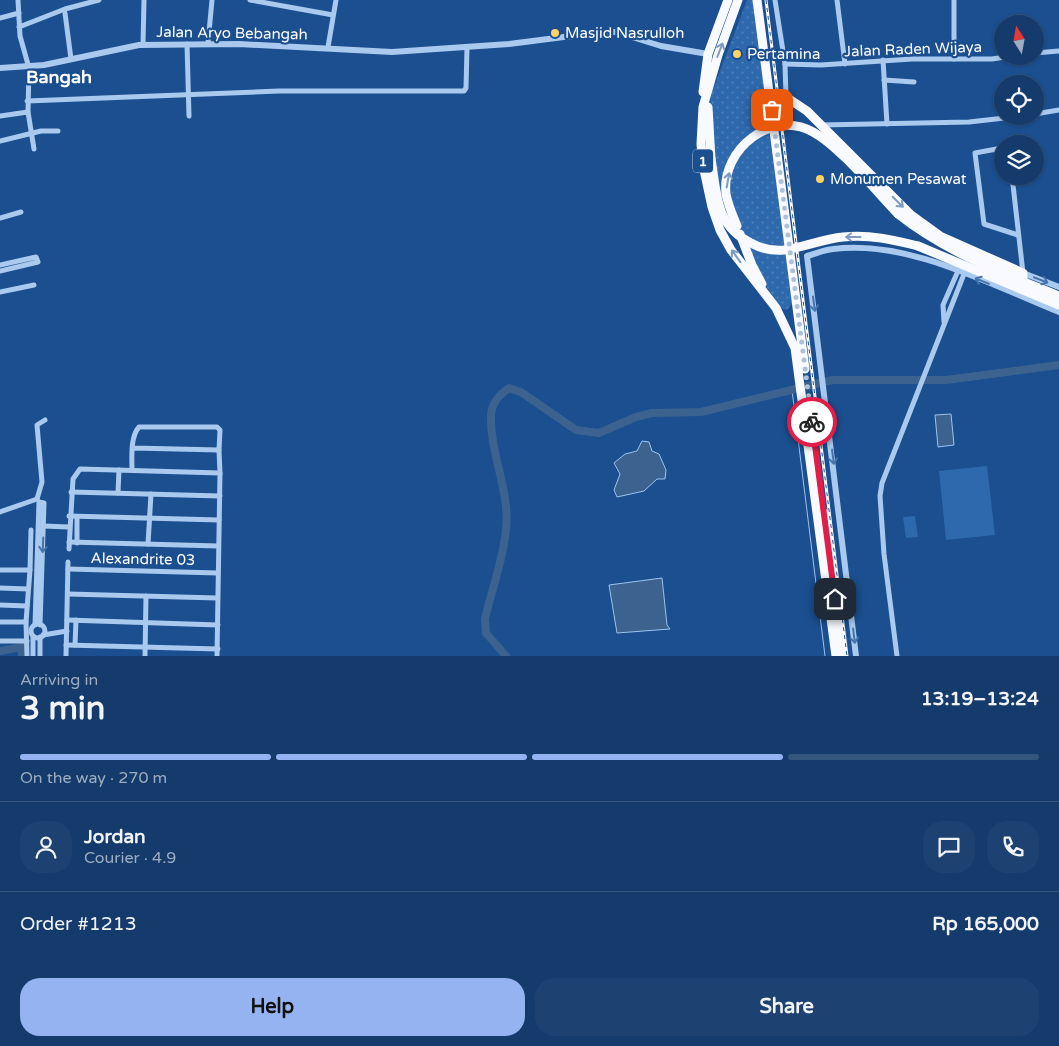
<!DOCTYPE html>
<meta charset="utf-8">
<style>
:root{--surface:#143b6b;--page:#1d4271;--text:#f1f3f6;--muted:#9dadc1;--line:#33557e;--accent:#95b2f1}
body{margin:0;font-family:"Varela Round",sans-serif;background:var(--page);color:var(--text);height:100vh;display:flex;flex-direction:column;font-size:19px;white-space:nowrap}
*{box-sizing:border-box;margin:0}
p{font-size:16px;color:var(--muted)}
.icon{flex:none;width:28px;height:28px;fill:none;stroke:currentColor;stroke-width:2;stroke-linecap:round;stroke-linejoin:round}
.map{position:relative;height:656px;overflow:hidden}
.side{display:flex;flex-direction:column;background:var(--surface);flex:1}
.side>*{flex:none}
.needle{width:32px;rotate:349deg}
.buttons{position:absolute;left:994px;top:15px;display:grid;gap:10px}
.buttons a{display:grid;place-items:center;width:50px;height:50px;border-radius:50%;background:var(--surface);box-shadow:0 1px 4px #0004,0 0 0 1px var(--line);font-size:25px}
.pin{position:absolute;display:grid;place-items:center;width:42px;height:42px;color:#fff;margin:-21px;border-radius:10px;box-shadow:0 2px 8px #0006}
.courier{position:absolute;display:grid;place-items:center;width:50px;height:50px;margin:-25px;border:4px solid #e11d48;border-radius:50%;background:#fff;color:#222;box-shadow:0 1px 6px #0007}
.headline em{font-style:normal;font-weight:700}
.headline div{display:flex;flex-direction:column-reverse}
.headline{display:flex;align-items:center;justify-content:space-between;height:85px;padding:0 20px}
h1{font-size:32px;font-weight:700;line-height:38px}
.bar{display:grid;grid-template-columns:repeat(4,1fr);gap:8px 5px;align-content:center;height:60px;padding:0 20px}
.bar i{height:6px;border-radius:4px;background:var(--line)}
.bar .active{background:var(--accent)}
.bar p{grid-column:span 4}
.line{display:flex;align-items:center;gap:12px;padding:0 20px;border-top:1px solid var(--line)}
.line div{flex:1}
.round{display:grid;place-items:center;flex:none;width:52px;height:52px;border-radius:20px;background:var(--page)}
.cta{display:flex;gap:10px;margin-top:auto;padding:10px 20px}
.cta a{flex:1;height:58px;border-radius:20px;background:var(--accent);color:#111;font-size:20px;font-weight:700;line-height:58px;text-align:center}
.cta a+a{background:var(--page);color:var(--text)}
.map>svg:first-child{display:block}
</style>
<div class="map">
<svg width="1059" height="656" viewBox="0 0 1059 656">
<defs>
<pattern id="grass-dots" width="8" height="8" patternUnits="userSpaceOnUse" patternTransform="scale(1.25)"><rect width="8" height="8" fill="#2e69ad"/><path d="M2 2h.1M6 6h.1" fill="none" stroke="#4d80b9" stroke-width="1.8" stroke-linecap="round"/></pattern>
</defs>
<rect width="100%" height="100%" fill="#1b4f8f"/>
<path fill="url(#grass-dots)" d="M 747,0 L 754,0 L 792,304 L 787,310 L 779,308 L 733,230 L 720,198 L 709,109 L 712,92 Z"/>
<g fill="#2e69ad">
<path d="M 987,466 L 995,535 L 946,540 L 939,471 Z"/>
<path d="M 915,516 L 918,537 L 906,538 L 903,517 Z"/>
</g>
<g fill="#3c6290" stroke="#9cc4f0">
<path d="M 951,414 L 954,445 L 938,447 L 935,415 Z"/>
<path d="M 642,441 L 649,442 L 652,451 L 659,454 L 666,470 L 665,479 L 657,479 L 644,491 L 617,497 L 614,490 L 620,474 L 614,463 L 625,454 L 637,451 Z"/>
<path d="M 662,578 L 667,625 L 670,629 L 617,633 L 609,585 Z"/>
</g>
<g fill="none" stroke-linecap="round" stroke-linejoin="round">
<path stroke="#9cc4f0" stroke-width="1" d="M 792,390 L 825,656"/>
<g stroke="#3c6290" stroke-width="8">
<path d="M 0,651 L 22,647 L 22,656"/>
<path d="M 506,656 L 486,633 L 485,619 C 491,592 504,557 506,529 C 510,490 490,454 491,416 C 491,404 500,394 509,388 L 521,392 L 576,430 L 599,433 L 636,417 L 652,413 L 701,412 L 832,380 L 946,380 L 1059,365"/>
</g>
<g stroke="#a9c9ee" stroke-width="5">
<path d="M 18,0 L 20,36 L 29,68 L 28,112 L 34,149"/>
<path d="M 250,0 L 333,15"/>
<path d="M 775,0 L 785,64 L 786,97"/>
<path d="M 837,0 L 845,64"/>
<path d="M 954,0 L 954,59"/>
<path d="M 65,13 L 71,59"/>
<path d="M 0,18 L 19,13"/>
<path d="M 19,27 L 65,9 L 99,0"/>
<path d="M 208,43 L 212,0"/>
<path d="M 187,44 L 189,116"/>
<path d="M 143,45 L 144,0"/>
<path d="M 328,47 L 336,0"/>
<path d="M 1035,53 L 1059,51"/>
<path d="M 883,60 L 887,124"/>
<path d="M 785,64 L 821,65 L 912,59 L 992,59 L 1012,56"/>
<path d="M 884,80 L 914,82"/>
<path d="M 27,101 L 279,91 L 464,91 L 466,88 L 467,48"/>
<path d="M 1035,114 L 1059,110"/>
<path d="M 0,116 L 28,112"/>
<path d="M 821,125 L 969,122 L 1022,116"/>
<path d="M 0,141 L 41,131 L 58,131"/>
<path d="M 1002,148 L 975,153 L 984,224 L 1018,235"/>
<path d="M 1012,176 L 1023,273"/>
<path d="M 0,218 L 21,212"/>
<path d="M 0,265 L 36,257 L 38,262 L 0,271"/>
<path d="M 0,292 L 34,285"/>
<path d="M 944,322 L 943,305 L 958,271"/>
<path d="M 219,450 L 220,473"/>
<path d="M 132,470 C 132,458 130,437 139,427 L 217,427 L 220,430 L 219,450 L 133,448"/>
<path d="M 71,492 L 220,496"/>
<path d="M 118,493 L 119,470"/>
<path d="M 37,499 L 42,482 L 37,425 L 45,420"/>
<path d="M 0,512 L 37,499"/>
<path d="M 69,516 L 219,520"/>
<path d="M 43,526 L 69,527"/>
<path d="M 69,542 L 218,546"/>
<path d="M 77,543 L 77,517"/>
<path d="M 148,544 L 151,494"/>
<path d="M 69,549 L 73,479 L 80,469 L 220,473 L 217,656"/>
<path d="M 68,569 L 218,573"/>
<path d="M 0,570 L 30,570 L 26,622 L 27,656"/>
<path d="M 30,570 L 31,530"/>
<path d="M 0,588 L 28,589"/>
<path d="M 68,594 L 217,598"/>
<path d="M 0,605 L 27,606"/>
<path d="M 67,620 L 218,625"/>
<path d="M 0,622 L 26,622"/>
<circle cx="38" cy="631" r="7"/>
<path d="M 35,625 L 39,502 L 44,503 L 40,625"/>
<path d="M 43,635 L 67,631"/>
<path d="M 40,637 L 40,656"/>
<path d="M 0,641 L 27,641"/>
<path d="M 66,645 L 218,649"/>
<path d="M 75,645 L 76,620"/>
<path d="M 33,656 L 33,636"/>
<path d="M 66,656 L 68,562"/>
<path d="M 145,656 L 146,596"/>
<path d="M 897,656 L 884,554 L 880,496 L 882,483 L 964,274"/>
</g>
<g stroke="#a9c9ee" stroke-width="6">
<path d="M 0,68 L 44,65 L 139,45 L 239,44 L 392,52 L 509,44 L 603,32 L 616,32 L 661,46 L 708,54"/>
<path d="M 1023,273 L 1059,287"/>
<path d="M 856,656 L 807,256 C 816,254 823,250 833,249 C 908,239 991,285 1059,312"/>
</g>
<g stroke="#f8faff" stroke-width="9">
<path d="M 738,0 L 718,55 L 703,107 L 701,144 L 703,165 L 712,207 L 720,230 L 731,250 L 776,308 L 795,348 L 836,656"/>
<path d="M 757,0 L 805,369"/>
<path d="M 703,92 L 708,54 L 728,0"/>
<path d="M 786,97 L 807,111 L 911,215 L 940,236 L 1023,273 L 1023,281"/>
<path d="M 708,107 L 711,159"/>
<path d="M 898,214 C 946,252 1002,273 1059,296"/>
<path d="M 740,234 L 752,265 L 762,284"/>
<path d="M 918,246 L 1059,305"/>
<path d="M 824,513 L 843,656"/>
</g>
<defs>
<path id="rail" d="M 766,0 L 847,656"/>
</defs>
<use href="#rail" stroke="#fff" stroke-width="3"/>
<use href="#rail" stroke="#1b4f8f" stroke-width="1" stroke-dasharray="4" stroke-linecap="butt"/>
<g stroke="#f8faff" stroke-width="9">
<path d="M 711,159 C 717,193 715,226 751,243 C 760,248 773,251 784,250 C 804,247 823,239 843,237 C 869,234 894,240 918,246"/>
<path d="M 737,226 C 733,216 728,205 726,194 C 721,149 772,109 813,132 C 839,146 876,191 898,214"/>
</g>
</g>
<defs><path id="oneway-shaft" d="M-6 0H5M1.5-3L5.5 0L1.5 3" fill="none" stroke-width="1.6" stroke-linecap="round" stroke-linejoin="round" transform="scale(1.25)"/></defs>
<g stroke="#7e9cc1">
<use href="#oneway-shaft" transform="translate(720 50) rotate(-69)"/>
<use href="#oneway-shaft" transform="translate(728 180) rotate(-80)"/>
<use href="#oneway-shaft" transform="translate(898 202) rotate(45)"/>
<use href="#oneway-shaft" transform="translate(853 237) rotate(180)"/>
<use href="#oneway-shaft" transform="translate(736 256) rotate(-126)"/>
</g>
<g stroke="#4674ac">
<use href="#oneway-shaft" transform="translate(1041 280) rotate(21)"/>
<use href="#oneway-shaft" transform="translate(982 281) rotate(-158)"/>
<use href="#oneway-shaft" transform="translate(814 304) rotate(82)"/>
<use href="#oneway-shaft" transform="translate(833 457) rotate(83)"/>
<use href="#oneway-shaft" transform="translate(43 545) rotate(92)"/>
<use href="#oneway-shaft" transform="translate(854 636) rotate(83)"/>
</g>
<g fill="none" stroke-linecap="round" stroke-linejoin="round">
<path stroke="#afc1d8" stroke-width="5" stroke-dasharray="0 9" d="M 772,110 L 812,422"/>
<path stroke="#e11d48" stroke-width="6" d="M 812,422 L 835,599"/>
</g>
<g fill="#ffd166" stroke="#1b4f8f" stroke-width="2">
<circle cx="555" cy="33" r="5"/>
<circle cx="737" cy="54" r="5"/>
<circle cx="820" cy="179" r="5"/>
</g>
<g text-anchor="middle" dominant-baseline="central" stroke-width="4.5" stroke-linejoin="round" paint-order="stroke">
<rect fill="#1b4f8f" stroke="#bbcadd" stroke-width="1" x="693" y="149.5" width="20" height="23" rx="4"/>
<g font-size="14" font-weight="bold" fill="#fff">
<text x="703" y="161">1</text>
</g>
<g font-size="15" fill="#fff" stroke="#1b4f8f">
<text transform="translate(232 33) rotate(1)">Jalan Aryo Bebangah</text>
<text transform="translate(913 49) rotate(-2)">Jalan Raden Wijaya</text>
<text transform="translate(143 559) rotate(1)">Alexandrite 03</text>
</g>
<g font-size="15" fill="#fff" stroke="#1b4f8f" text-anchor="start">
<text x="565" y="33">Masjid Nasrulloh</text>
<text x="747" y="54">Pertamina</text>
<text x="830" y="179">Monumen Pesawat</text>
</g>
<g font-size="18" font-weight="bold" fill="#fff" stroke="#1b4f8f">
<text x="59" y="77">Bangah</text>
</g>
</g>
</svg>
<div class="buttons">
<a><svg class="needle" viewBox="-14 -14 28 28"><path d="M0-13l5 13h-10z" fill="#e53935"/><path d="M0 13l5-13h-10z" fill="#9dadc1"/></svg></a>
<a><svg class="icon" aria-label="locate" viewBox="0 0 24 24"><circle cx="12" cy="12" r="6"/><path d="M12 2v4M12 18v4M2 12h4M18 12h4"/></svg></a>
<a><svg class="icon" aria-label="layers" viewBox="0 0 24 24"><path d="M12 4l9 5-9 5-9-5zM3 14l9 5 9-5"/></svg></a>
</div>
<div class="pin" style="left:772px;top:110px;background:#ea580c"><svg class="icon" aria-label="bag" viewBox="0 0 24 24"><path d="M5 8h14l-1 12H6zM9 8a3 3 0 0 1 6 0"/></svg></div>
<div class="pin" style="left:835px;top:599px;background:#1f2937"><svg class="icon" aria-label="home" viewBox="0 0 24 24"><path d="M3 11l9-7 9 7M6 9v11h12V9"/></svg></div>
<div class="courier" style="left:812px;top:422px"><svg class="icon" aria-label="bike" viewBox="0 0 24 24"><circle cx="6" cy="16" r="4"/><circle cx="18" cy="16" r="4"/><path d="M6 16l4-8h5l3 8M10 8l3 8H6M13 5h3"/></svg></div>
</div>
<section class="side">
<div class="headline"><div><h1>3 min</h1><p>Arriving in</p></div><em>13:19–13:24</em></div>
<div class="bar"><i class="active"></i><i class="active"></i><i class="active"></i><i></i><p>On the way · 270 m</p></div>
<div class="line" style="height:90px"><a class="round"><svg class="icon" aria-label="person" viewBox="0 0 24 24"><circle cx="12" cy="8" r="4"/><path d="M4 21q1-7 8-7t8 7"/></svg></a><div><b>Jordan</b><p>Courier · 4.9</p></div><a class="round"><svg class="icon" aria-label="chat" viewBox="0 0 24 24"><path d="M4 5h16v11H9l-5 4z"/></svg></a><a class="round"><svg class="icon" aria-label="phone" viewBox="0 0 24 24"><path d="M5 4h4l2 5-3 2q2 4 5 5l2-3 5 2v4C11 20 4 13 5 4z"/></svg></a></div>
<div class="line" style="height:65px"><div>Order #1213</div><b>Rp 165,000</b></div>
<div class="cta"><a>Help</a><a>Share</a></div>
</section>
